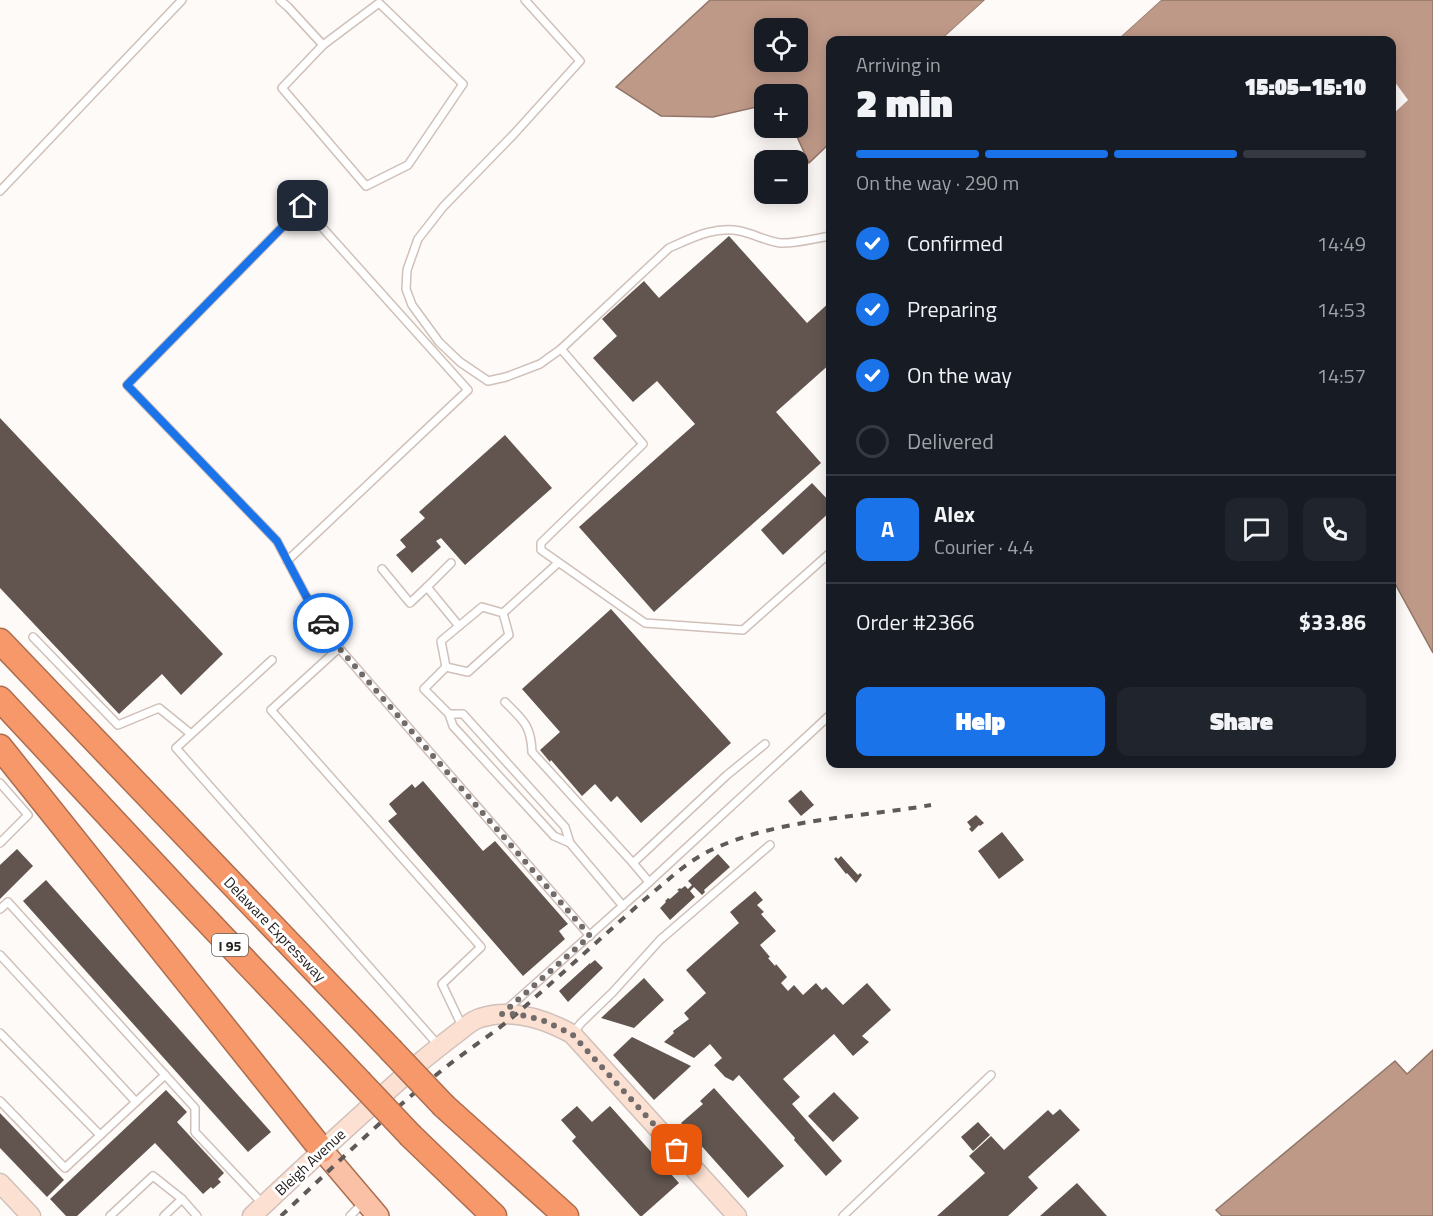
<!DOCTYPE html>
<meta charset="utf-8">
<style>
:root{--surface:#171b24;--page:#20242c;--text:#f1f3f6;--muted:#9ea1a6;--line:#363941;--accent:#1a73e8}
body{margin:0;font-family:"Titillium Web",sans-serif;background:var(--page);color:var(--text);height:100vh;display:flex;flex-direction:column;font-size:22px;white-space:nowrap}
*{box-sizing:border-box;margin:0}
p{font-size:20px;color:var(--muted)}
.icon{flex:none;width:33px;height:33px;fill:none;stroke:currentColor;stroke-width:2;stroke-linecap:round;stroke-linejoin:round}
.map{position:relative;flex:1;overflow:hidden}
.details{position:absolute;left:826px;top:36px;width:570px;height:732px;display:flex;flex-direction:column;background:var(--surface);border-radius:12px;box-shadow:0 3px 15px #0003}
.details>*{flex:none}
.tools{position:absolute;left:754px;top:18px;display:grid;gap:12px}
.tools a{display:grid;place-items:center;width:54px;height:54px;border-radius:12px;background:var(--surface);box-shadow:0 3px 15px #0003;font-size:30px}
.pin{position:absolute;display:grid;place-items:center;width:51px;height:51px;color:#fff;margin:-26px;border-radius:12px;box-shadow:0 3px 9px #0006}
.courier{position:absolute;display:grid;place-items:center;width:60px;height:60px;margin:-30px;border:4px solid #1a73e8;border-radius:50%;background:#fff;color:#222;box-shadow:0 2px 8px #0007}
.overview em{font-style:normal;font-weight:800}
.overview div{display:flex;flex-direction:column-reverse}
.overview{display:flex;align-items:center;justify-content:space-between;height:102px;padding:0 30px}
h1{font-size:39px;font-weight:800;line-height:45px}
.bar{display:grid;grid-template-columns:repeat(4,1fr);gap:9px 6px;align-content:center;height:72px;padding:0 30px}
.bar i{height:8px;border-radius:4px;background:var(--line)}
.bar .active{background:var(--accent)}
.bar p{grid-column:span 4}
.line{display:flex;align-items:center;gap:15px;padding:0 30px;border-top:2px solid var(--line)}
.line div{flex:1}
.round{display:grid;place-items:center;flex:none;width:63px;height:63px;border-radius:12px;background:var(--page)}
ol{padding:0 30px;list-style:none}
li{display:flex;align-items:center;gap:18px;height:66px}
li p{margin-inline-start:auto}
li .icon{padding:6px;border-radius:50%;background:var(--accent);color:#fff;stroke-width:4}
li:last-child{color:var(--muted)}
li i{width:33px;height:33px;border:3px solid var(--line);border-radius:50%}
.cta{display:flex;gap:12px;margin-top:auto;padding:12px 30px}
.cta a{flex:1;height:69px;border-radius:12px;background:var(--accent);color:#fff;font-size:24px;font-weight:800;line-height:69px;text-align:center}
.cta a+a{background:var(--page);color:var(--text)}
.map>svg:first-child{display:block}
</style>
<div class="map">
<svg width="1433" height="1216" viewBox="0 0 1433 1216">
<rect width="100%" height="100%" fill="#fdfaf8"/>
<g fill="#bf9988" stroke="#917568" stroke-width="1.5" fill-rule="evenodd">
<path d="M 710,0 L 985,0 L 941,40 L 831,40 L 831,142 L 809,163 L 793,128 L 798,128 L 798,94 L 765,94 L 765,105 L 713,117 L 661,116 L 616,87 ZM 765,28 L 798,28 L 798,62 L 765,62 Z"/>
<path d="M 1161,0 L 1433,0 L 1433,653 L 1392,578 L 1392,40 L 1117,40 Z"/>
<path d="M 1433,1050 L 1433,1216 L 1222,1216 L 1216,1210 L 1395,1061 L 1407,1074 Z"/>
</g>
<g fill="#fdfaf8">
<path d="M 985,0 L 988,0 L 987,2 L 945,40 L 941,40 Z"/>
<path d="M 1156,0 L 1161,0 L 1117,40 L 1114,40 Z"/>
<path d="M 1392,78 L 1408,100 L 1392,115 Z"/>
</g>
<g fill="#62554f">
<path d="M 729,236 L 807,323 L 831,301 L 831,363 L 776,412 L 821,463 L 654,612 L 579,527 L 695,424 L 657,381 L 633,402 L 593,358 L 617,336 L 602,319 L 644,281 L 659,298 Z"/>
<path d="M 0,418 L 223,654 L 181,695 L 162,674 L 119,714 L 0,588 Z"/>
<path d="M 505,435 L 552,488 L 465,565 L 441,538 L 436,541 L 441,547 L 412,573 L 396,555 L 406,547 L 400,540 L 425,518 L 419,512 Z"/>
<path d="M 812,483 L 831,503 L 831,511 L 783,555 L 761,530 Z"/>
<path d="M 611,609 L 731,743 L 641,823 L 617,796 L 611,802 L 595,784 L 582,796 L 551,760 L 550,762 L 540,750 L 560,732 L 522,689 Z"/>
<path d="M 423,781 L 483,851 L 495,841 L 568,924 L 559,931 L 565,939 L 523,976 L 388,821 L 397,814 L 389,804 L 412,784 L 415,788 Z"/>
<path d="M 801,790 L 814,805 L 801,816 L 788,801 Z"/>
<path d="M 976,815 L 984,823 L 980,826 L 979,825 L 972,832 L 969,829 L 971,827 L 967,822 Z"/>
<path d="M 1002,832 L 1024,860 L 999,879 L 978,851 Z"/>
<path d="M 17,849 L 33,866 L 0,899 L 0,865 Z"/>
<path d="M 718,854 L 730,867 L 704,890 L 705,892 L 702,895 L 694,887 L 690,891 L 695,897 L 670,920 L 660,908 L 666,902 L 665,901 L 668,898 L 670,899 L 679,891 L 677,890 L 680,888 L 681,889 L 685,886 L 688,889 L 692,885 L 688,881 Z"/>
<path d="M 841,856 L 858,875 L 860,873 L 862,875 L 856,883 L 847,873 L 846,874 L 834,859 L 836,857 L 838,859 Z"/>
<path d="M 46,880 L 271,1132 L 248,1152 L 23,901 Z"/>
<path d="M 755,891 L 763,900 L 757,905 L 764,912 L 761,914 L 776,931 L 760,945 L 770,957 L 768,958 L 775,966 L 776,964 L 787,977 L 781,983 L 788,991 L 794,985 L 803,995 L 816,983 L 822,990 L 826,987 L 843,1005 L 867,983 L 891,1010 L 862,1036 L 869,1042 L 853,1056 L 834,1034 L 783,1079 L 800,1097 L 792,1104 L 842,1161 L 826,1176 L 794,1140 L 795,1138 L 739,1075 L 733,1081 L 725,1077 L 714,1065 L 722,1058 L 710,1044 L 694,1058 L 664,1042 L 674,1033 L 673,1031 L 689,1019 L 684,1013 L 706,993 L 686,970 L 739,923 L 730,912 Z"/>
<path d="M 595,960 L 603,968 L 568,1002 L 559,991 L 590,963 L 590,964 Z"/>
<path d="M 644,978 L 664,1000 L 634,1028 L 601,1018 Z"/>
<path d="M 632,1037 L 691,1066 L 654,1100 L 613,1055 Z"/>
<path d="M 714,1088 L 784,1166 L 748,1198 L 681,1123 L 703,1104 L 700,1101 Z"/>
<path d="M 166,1090 L 187,1112 L 177,1122 L 224,1173 L 218,1179 L 221,1182 L 213,1189 L 211,1187 L 203,1194 L 155,1143 L 77,1216 L 66,1216 L 50,1199 Z"/>
<path d="M 834,1092 L 859,1118 L 833,1142 L 808,1116 Z"/>
<path d="M 577,1106 L 592,1122 L 610,1106 L 679,1183 L 642,1216 L 640,1216 L 572,1141 L 576,1137 L 561,1120 Z"/>
<path d="M 1060,1109 L 1080,1130 L 1028,1177 L 1038,1188 L 1008,1216 L 937,1216 L 985,1173 L 969,1156 L 991,1136 L 1004,1150 L 1048,1110 L 1053,1115 Z"/>
<path d="M 0,1113 L 64,1180 L 47,1197 L 0,1148 Z"/>
<path d="M 978,1122 L 990,1135 L 973,1151 L 961,1137 Z"/>
<path d="M 1077,1183 L 1107,1216 L 1040,1216 Z"/>
</g>
<g fill="none" stroke-linecap="round" stroke-linejoin="round">
<defs>
<g id="service">
<path d="M 280,0 L 288,7 L 323,45"/>
<path d="M 525,0 L 580,61 L 514,134 L 443,207 L 418,239 L 407,270 L 406,289 L 412,305 L 439,342 L 460,362 L 488,381 L 506,377 L 540,364 L 561,349"/>
<path d="M 379,3 L 463,84 L 408,165 L 366,186 L 282,88 L 323,45 Z"/>
<path d="M 0,191 L 182,0"/>
<path d="M 831,236 C 816,238 795,244 780,243 C 766,241 754,234 740,231 C 714,226 692,238 669,248 L 561,349 L 643,444 L 541,543 L 541,550 L 645,623 L 743,630 L 831,552"/>
<path d="M 287,561 L 468,390 L 303,206 L 127,385 L 277,541 L 306,596 L 339,648"/>
<path d="M 382,569 L 410,603 L 427,587 L 459,626"/>
<path d="M 427,587 L 451,563"/>
<path d="M 503,613 L 558,563"/>
<path d="M 33,637 L 118,725 L 159,708 L 191,734"/>
<path d="M 272,660 L 176,748 L 439,1046"/>
<path d="M 446,667 L 441,641 L 482,607 L 503,613"/>
<path d="M 446,667 L 468,672 L 509,635 L 503,613"/>
<path d="M 446,667 L 424,689 L 449,714"/>
<path d="M 505,702 C 523,720 531,725 532,752 L 633,863"/>
<path d="M 0,783 L 28,815 L 0,843"/>
<path d="M 570,843 L 554,836 L 453,726 L 449,714 L 463,714 L 565,827 L 570,843 L 623,906"/>
<path d="M 649,882 L 633,863 L 727,775 L 765,744"/>
<path d="M 0,909 L 8,902 L 195,1108 L 195,1132 L 262,1203"/>
<path d="M 0,955 L 136,1102"/>
<path d="M 506,1010 L 645,886 L 831,714"/>
<path d="M 462,1026 L 442,984 L 481,947 L 271,710 L 339,648 L 590,936"/>
<path d="M 574,1032 L 581,1023 L 613,992 L 660,940 L 770,845"/>
<path d="M 0,1033 L 100,1135"/>
<path d="M 0,1101 L 65,1168 L 165,1075"/>
<path d="M 110,1216 L 153,1176 L 182,1199"/>
<path d="M 164,1216 L 182,1199 L 197,1216"/>
<path d="M 350,1216 L 363,1203"/>
<path d="M 843,1216 L 991,1075"/>
</g>
<g id="secondary">
<path d="M 0,1183 L 31,1216"/>
<path d="M 252,1216 C 305,1166 357,1118 411,1070 C 427,1056 444,1043 461,1030 C 467,1025 473,1020 480,1018 C 512,1008 545,1019 572,1034 L 737,1216"/>
</g>
<path id="primary" d="M 322,1150 L 378,1216"/>
<g id="motorway">
<path d="M 0,641 L 390,1049"/>
<path d="M 0,699 L 192,905 L 359,1081"/>
<path d="M 0,747 L 322,1150"/>
<path d="M 444,1106 L 566,1216"/>
<path d="M 411,1136 L 494,1216"/>
</g>
</defs>
<use href="#service" stroke="#d0c0b9" stroke-width="10"/>
<use href="#secondary" stroke="#d0c0b9" stroke-width="21"/>
<use href="#primary" stroke="#ad6e4f" stroke-width="24"/>
<use href="#motorway" stroke="#ad6e4f" stroke-width="27"/>
<use href="#service" stroke="#fff" stroke-width="7"/>
<use href="#secondary" stroke="#fce0d2" stroke-width="18"/>
<use href="#primary" stroke="#fac1a6" stroke-width="21"/>
<use href="#motorway" stroke="#f6986a" stroke-width="24"/>
<path stroke="#5f5a58" stroke-width="4" stroke-dasharray="8 8" stroke-linecap="butt" d="M 281,1216 C 335,1165 388,1113 446,1067 C 471,1047 499,1030 522,1009 C 563,973 603,936 644,900 C 665,883 685,863 709,851 C 778,818 857,818 931,805"/>
<defs>
<g id="motorway-bridge">
<path d="M 390,1049 L 444,1106"/>
<path d="M 359,1081 L 411,1136"/>
</g>
</defs>
<use href="#motorway-bridge" stroke="#ad6e4f" stroke-width="27" stroke-linecap="butt"/>
<use href="#motorway-bridge" stroke="#f6986a" stroke-width="24"/>
</g>
<g fill="none" stroke-linecap="round" stroke-linejoin="round">
<path stroke="#716c6a" stroke-width="6" stroke-dasharray="0 10.8" d="M 323,623 L 339,648 L 590,936 L 502,1014 L 517,1014 L 542,1020 L 572,1034 L 677,1150"/>
<path stroke="#1a73e8" stroke-width="8" d="M 303,206 L 127,385 L 277,541 L 306,596 L 323,623"/>
</g>
<g text-anchor="middle" dominant-baseline="central" stroke-width="6" stroke-linejoin="round" paint-order="stroke">
<rect fill="#fff" stroke="#676362" stroke-width="1.5" x="212" y="934" width="36" height="22" rx="4.5"/>
<g font-size="14" font-weight="bold" fill="#26201e">
<text x="230" y="945">I 95</text>
</g>
<g font-size="15" fill="#26201e" stroke="#fff">
<text transform="translate(275 929) rotate(46)">Delaware Expressway</text>
<text transform="translate(310 1162) rotate(-43)">Bleigh Avenue</text>
</g>
</g>
</svg>
<div class="tools">
<a><svg class="icon" aria-label="locate" viewBox="0 0 24 24"><circle cx="12" cy="12" r="6"/><path d="M12 2v4M12 18v4M2 12h4M18 12h4"/></svg></a>
<a>+</a>
<a>−</a>
</div>
<div class="pin" style="left:677px;top:1150px;background:#ea580c"><svg class="icon" aria-label="bag" viewBox="0 0 24 24"><path d="M5 8h14l-1 12H6zM9 8a3 3 0 0 1 6 0"/></svg></div>
<div class="pin" style="left:303px;top:206px;background:#1f2937"><svg class="icon" aria-label="home" viewBox="0 0 24 24"><path d="M3 11l9-7 9 7M6 9v11h12V9"/></svg></div>
<div class="courier" style="left:323px;top:623px"><svg class="icon" aria-label="car" viewBox="0 0 24 24"><path d="M5 17H2v-5l4-1 3-4h7l3 4 3 1v5h-3M9 17h6M6 11h13"/><circle cx="7" cy="17" r="2"/><circle cx="17" cy="17" r="2"/></svg></div>
<section class="details">
<div class="overview"><div><h1>2 min</h1><p>Arriving in</p></div><em>15:05–15:10</em></div>
<div class="bar"><i class="active"></i><i class="active"></i><i class="active"></i><i></i><p>On the way · 290 m</p></div>
<ol>
<li><svg class="icon" aria-label="check" viewBox="0 0 24 24"><path d="M5 12l5 5 9-10"/></svg>Confirmed<p>14:49</p></li>
<li><svg class="icon" aria-label="check" viewBox="0 0 24 24"><path d="M5 12l5 5 9-10"/></svg>Preparing<p>14:53</p></li>
<li><svg class="icon" aria-label="check" viewBox="0 0 24 24"><path d="M5 12l5 5 9-10"/></svg>On the way<p>14:57</p></li>
<li><i></i>Delivered</li>
</ol>
<div class="line" style="height:108px"><b class="round" style="background:var(--accent);color:#fff">A</b><div><b>Alex</b><p>Courier · 4.4</p></div><a class="round"><svg class="icon" aria-label="chat" viewBox="0 0 24 24"><path d="M4 5h16v11H9l-5 4z"/></svg></a><a class="round"><svg class="icon" aria-label="phone" viewBox="0 0 24 24"><path d="M5 4h4l2 5-3 2q2 4 5 5l2-3 5 2v4C11 20 4 13 5 4z"/></svg></a></div>
<div class="line" style="height:78px"><div>Order #2366</div><b>$33.86</b></div>
<div class="cta"><a>Help</a><a>Share</a></div>
</section>
</div>
